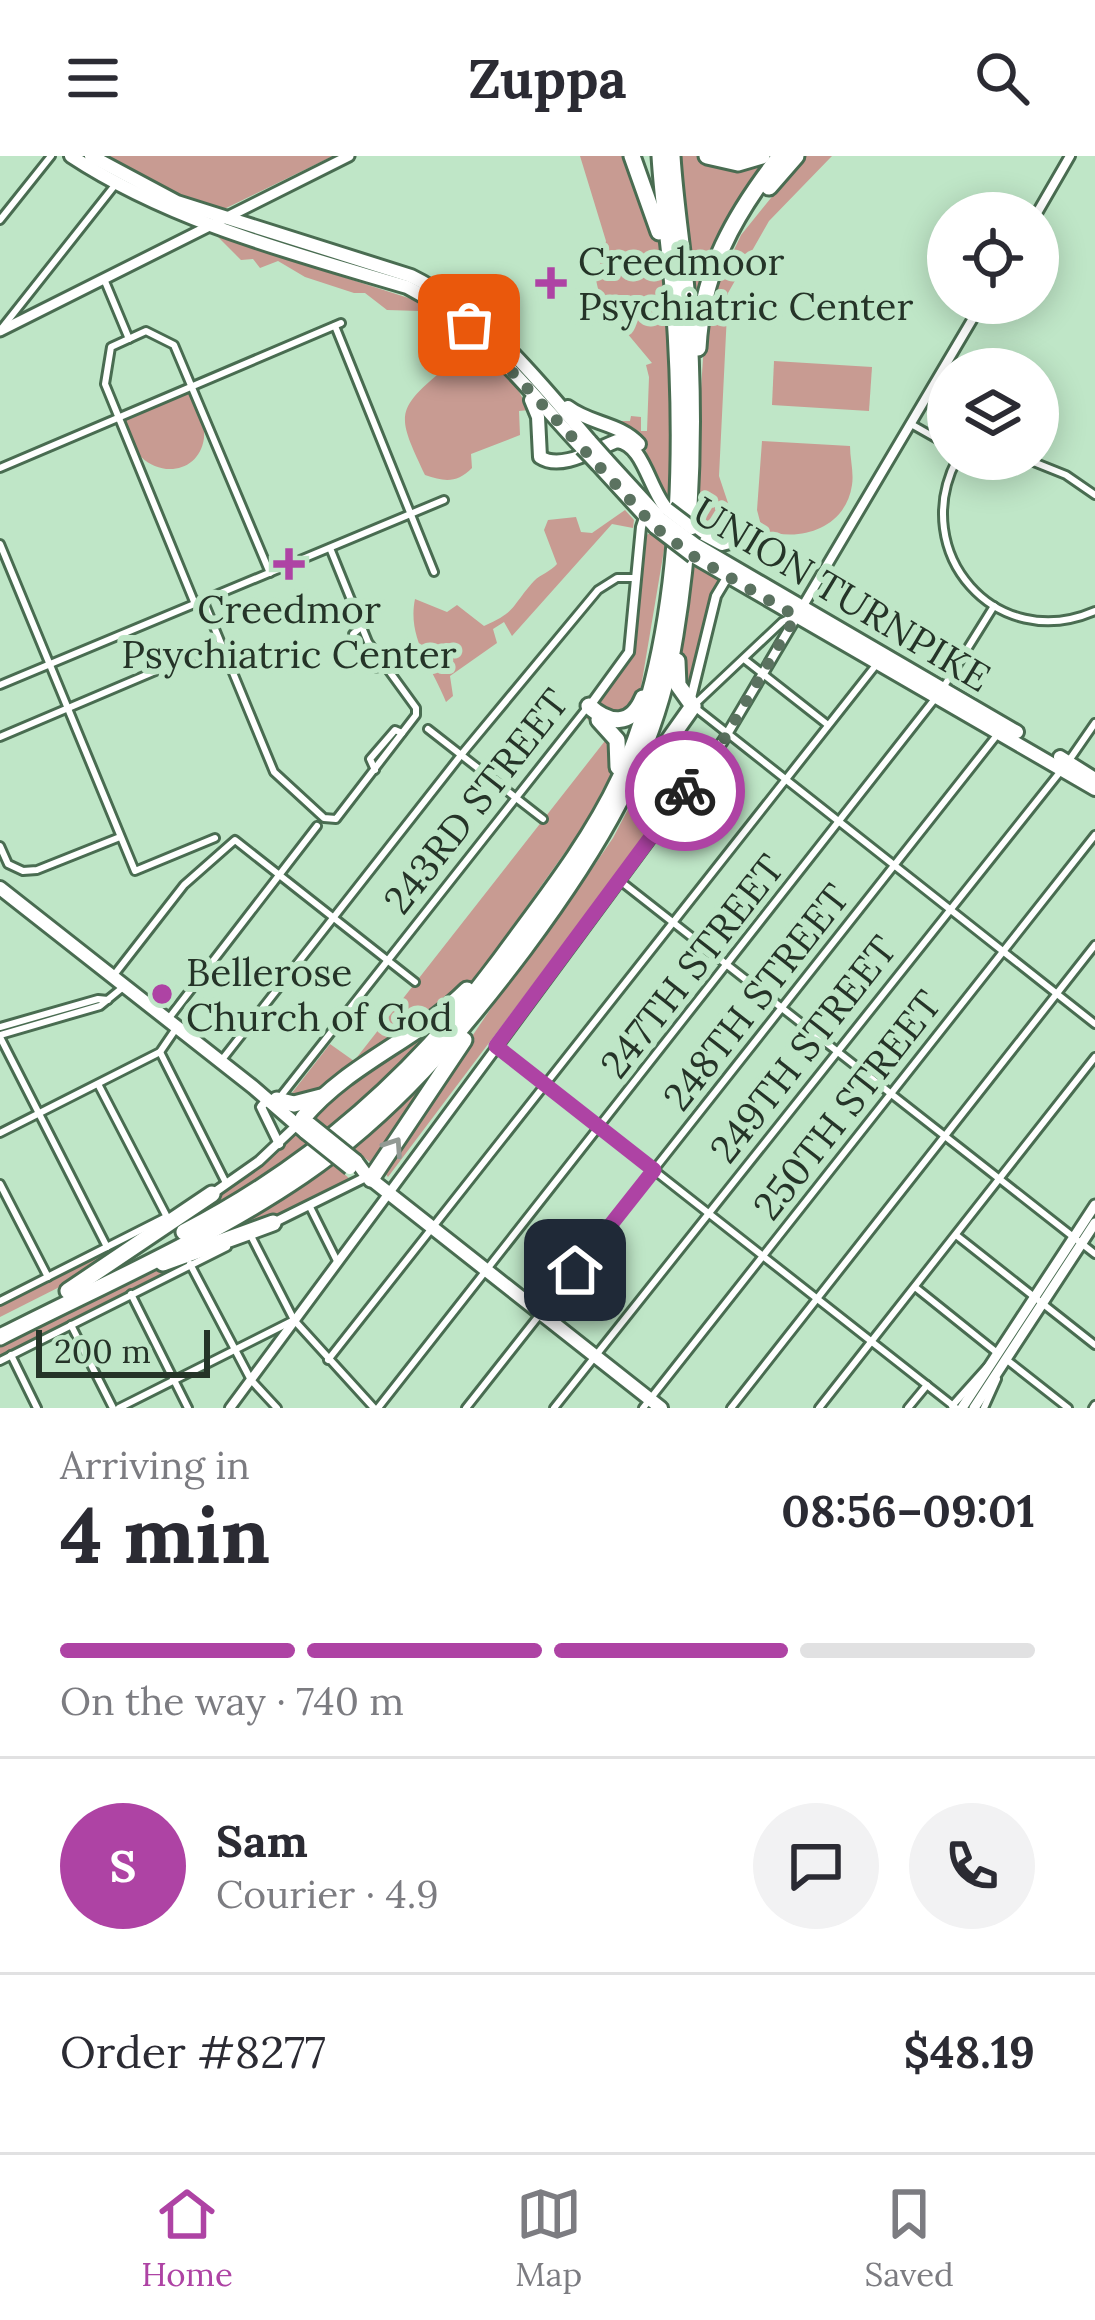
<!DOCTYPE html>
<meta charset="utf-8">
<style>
:root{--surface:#fff;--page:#f2f2f3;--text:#2b2b33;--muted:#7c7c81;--line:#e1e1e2;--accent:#ae43a4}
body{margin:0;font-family:Lora,serif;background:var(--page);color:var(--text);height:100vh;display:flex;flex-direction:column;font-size:45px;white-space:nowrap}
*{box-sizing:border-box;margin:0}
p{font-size:39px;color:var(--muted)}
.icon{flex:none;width:66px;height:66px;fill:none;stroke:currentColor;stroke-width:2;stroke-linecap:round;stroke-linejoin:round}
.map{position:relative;height:1252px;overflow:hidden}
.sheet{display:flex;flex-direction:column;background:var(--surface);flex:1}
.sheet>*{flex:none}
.buttons{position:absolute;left:927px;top:36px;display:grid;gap:24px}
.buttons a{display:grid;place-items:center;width:132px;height:132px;border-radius:50%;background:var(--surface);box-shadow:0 6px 30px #0003;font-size:60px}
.scale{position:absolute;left:36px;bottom:30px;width:174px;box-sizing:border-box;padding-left:12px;border:6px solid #253428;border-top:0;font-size:33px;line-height:42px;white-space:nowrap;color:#253428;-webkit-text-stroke:9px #bfe6c7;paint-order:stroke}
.pin{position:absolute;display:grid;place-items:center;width:102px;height:102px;color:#fff;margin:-51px;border-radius:24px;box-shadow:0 6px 18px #0006}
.courier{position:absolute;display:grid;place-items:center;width:120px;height:120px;margin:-60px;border:9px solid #ae43a4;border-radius:50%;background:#fff;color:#222;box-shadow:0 3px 15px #0007}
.summary em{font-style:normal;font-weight:800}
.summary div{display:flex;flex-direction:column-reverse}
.summary{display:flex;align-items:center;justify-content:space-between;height:204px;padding:0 60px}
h1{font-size:78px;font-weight:800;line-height:90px}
.bar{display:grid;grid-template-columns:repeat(4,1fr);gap:18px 12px;align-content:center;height:144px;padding:0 60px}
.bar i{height:15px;border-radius:9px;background:var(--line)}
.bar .current{background:var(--accent)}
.bar p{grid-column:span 4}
.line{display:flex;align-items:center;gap:30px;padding:0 60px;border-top:3px solid var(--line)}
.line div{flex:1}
.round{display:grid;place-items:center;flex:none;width:126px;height:126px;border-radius:63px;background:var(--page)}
header{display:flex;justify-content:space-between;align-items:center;height:156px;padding:0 60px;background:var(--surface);font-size:54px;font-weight:800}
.menu{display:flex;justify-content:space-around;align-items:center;height:168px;border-top:3px solid var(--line);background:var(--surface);font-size:33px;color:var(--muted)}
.menu a{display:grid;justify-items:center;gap:6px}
.menu .current{color:var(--accent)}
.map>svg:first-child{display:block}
</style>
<header><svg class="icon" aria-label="menu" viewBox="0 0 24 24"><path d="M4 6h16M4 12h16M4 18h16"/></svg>Zuppa<svg class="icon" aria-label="search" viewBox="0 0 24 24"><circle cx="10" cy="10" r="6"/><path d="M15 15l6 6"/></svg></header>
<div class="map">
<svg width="1095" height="1252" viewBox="0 0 1095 1252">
<rect width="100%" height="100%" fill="#bfe6c7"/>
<g fill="#c89b92">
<path d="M 97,0 L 333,0 L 216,57 Z"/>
<path d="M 580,0 L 629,0 L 657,73 L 664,117 L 673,298 L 670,351 L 663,345 L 644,289 L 601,265 L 604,259 L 611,265 L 630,265 L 631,260 L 641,261 L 641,275 L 647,275 L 649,221 L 646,209 L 652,207 L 601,146 L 596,124 L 606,85 Z"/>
<path d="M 678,0 L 776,0 L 702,135 L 692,134 Z"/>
<path d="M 805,0 L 832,0 L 769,65 L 728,137 L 719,320 L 737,374 L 723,384 L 692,367 L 705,173 L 715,135 L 741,79 Z"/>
<path d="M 218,81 L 421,146 L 473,184 L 516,230 L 529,254 L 519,255 L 520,279 L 471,298 L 472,312 C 457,327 445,326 425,319 C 397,259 394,255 444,213 L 451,216 L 462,208 L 468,189 L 461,178 L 420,155 L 387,154 L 365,137 L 354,137 L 305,121 L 278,105 L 260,112 L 253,103 L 241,104 Z"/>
<path d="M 774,205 L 872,211 L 869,255 L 772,249 Z"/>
<path d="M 189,236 C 195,250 206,267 204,282 C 198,328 130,324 125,263 Z"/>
<path d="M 762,285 L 850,290 C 850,303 854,316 852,329 C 846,372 799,388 762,373 L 757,354 Z"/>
<path d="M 625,354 L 634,364 L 633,372 L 612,368 L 512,480 L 504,466 L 493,473 L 497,487 L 450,520 L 453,540 L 446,546 C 432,511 407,482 415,443 L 447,456 L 457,449 L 484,470 C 517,456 512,449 534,425 C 541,418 550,416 557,408 L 544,374 L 548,364 L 576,361 L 581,376 L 592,377 Z"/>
<path d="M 650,377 L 665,388 L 641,531 L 629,555 L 605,557 L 595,548 L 629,507 L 634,494 L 645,380 Z"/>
<path d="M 689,405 L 720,425 L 713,435 L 689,535 L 678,518 L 685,460 L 689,458 Z"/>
<path d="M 589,561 L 611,581 L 613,614 L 583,671 L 480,816 L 442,853 L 320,938 L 288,942 L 330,888 L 354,905 L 608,581 L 586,562 Z"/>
<path d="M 664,600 L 651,632 L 665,653 L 388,1021 L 382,1013 L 517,814 L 578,733 L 613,682 L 649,613 Z"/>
<path d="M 447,857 L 421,889 L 329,974 L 310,959 L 324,944 Z"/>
<path d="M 458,886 L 376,1011 L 350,990 Z"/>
<path d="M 293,978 L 311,990 L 233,1041 L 149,1088 L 260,1009 Z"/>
<path d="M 332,1007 L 351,1024 L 245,1076 L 184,1098 L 299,1031 Z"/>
<path d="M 170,1063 L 115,1103 L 0,1161 L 0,1149 Z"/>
<path d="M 214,1092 L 214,1094 L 0,1201 L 0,1189 L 142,1118 Z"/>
</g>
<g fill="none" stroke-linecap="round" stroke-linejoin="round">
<defs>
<g id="minor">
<path d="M 0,64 L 51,0"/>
<path d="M 104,123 L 129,183"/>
<path d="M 335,170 L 434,416"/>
<path d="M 2,172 L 115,29"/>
<path d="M 911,268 L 948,289"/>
<path d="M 957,303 C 908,397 996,498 1095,455"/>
<path d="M 1026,303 L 1066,319 L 1095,339"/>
<path d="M 0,312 L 341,167"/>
<path d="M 0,388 L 135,715 L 215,682"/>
<path d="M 203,444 L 274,616 L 324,662 L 336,663 L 416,559 L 416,552 L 368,486 L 330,392"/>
<path d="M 195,448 L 105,228 L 111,191 L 146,175 L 174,189 L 270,417"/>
<path d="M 795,460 L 782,466 L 693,550 L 1095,868"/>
<path d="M 362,470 L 353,478 L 355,489 L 372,512 L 386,510"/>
<path d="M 744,503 L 828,569"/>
<path d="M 0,529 L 444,344"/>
<path d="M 428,573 L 543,663"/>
<path d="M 0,581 L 205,494"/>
<path d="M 1068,606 L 1095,567"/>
<path d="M 375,614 L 370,603 L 395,574 L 402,577"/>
<path d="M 0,690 L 8,708 L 23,715 L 37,714 L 120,681"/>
<path d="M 619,724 L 1095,1098"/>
<path d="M 114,819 L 184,729 L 235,684 L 415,826"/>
<path d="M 169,862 L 317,670"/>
<path d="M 0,871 L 98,843 L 108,844"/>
<path d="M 0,879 L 100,850 L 122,832"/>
<path d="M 0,881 L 107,1091"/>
<path d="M 496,890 L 956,1252"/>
<path d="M 160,896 L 226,1027"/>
<path d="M 221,905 L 461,599 L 598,434 L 617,422 L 635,422"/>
<path d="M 98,928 L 167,1061"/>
<path d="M 280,941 L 586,553"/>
<path d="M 0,977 L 160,896 L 175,874"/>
<path d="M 0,1028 L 48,1121"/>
<path d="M 309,1049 L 337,1105"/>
<path d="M 956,1079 L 1095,1189"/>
<path d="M 251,1080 L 294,1164 L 374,1252"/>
<path d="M 190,1108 L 251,1224 L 277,1252"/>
<path d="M 915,1131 L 996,1196"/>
<path d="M 131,1138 L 188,1252"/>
<path d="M 0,1145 L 166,1061"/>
<path d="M 71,1169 L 113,1252"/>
<path d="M 11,1199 L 37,1252"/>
<path d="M 328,1204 L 876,509"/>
<path d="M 1007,1204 L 1068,1252"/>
<path d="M 0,1205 L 227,1091"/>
<path d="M 952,1250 L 987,1211"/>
<path d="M 119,1252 L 294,1164"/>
<path d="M 378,1252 L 941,535 L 994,450"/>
<path d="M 466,1252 L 997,579"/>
<path d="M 554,1252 L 1060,616"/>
<path d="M 643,1252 L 1095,679"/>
<path d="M 731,1252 L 1095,789"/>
<path d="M 819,1252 L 1095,901"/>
<path d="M 908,1252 L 927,1229"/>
<path d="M 984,1252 L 997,1223"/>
<path d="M 1093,1252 L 1095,1249"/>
</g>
<g id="tertiary">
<path d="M 1037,57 L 1070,0"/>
<path d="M 691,542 L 716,440 L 728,420"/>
<path d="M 589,551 L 629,496 L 641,371 L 645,359"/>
<path d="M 266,945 L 261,951 L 279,988"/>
<path d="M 212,1038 L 259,1005 L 298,968"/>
<path d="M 273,1067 L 366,1021"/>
<path d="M 230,1252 L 723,585 L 982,147"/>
</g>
<g id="secondary">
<path d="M 0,175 L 349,0"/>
<path d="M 962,1252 L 1095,1049"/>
<path d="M 974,1252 L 1095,1067"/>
</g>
<g id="primary">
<path d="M 71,0 C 171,66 293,97 407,131 C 480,168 527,234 582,292"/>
<path d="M 91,0 L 177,46 L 411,120 C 486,157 537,223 590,285"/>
<path d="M 531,244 L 538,261 L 540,301 C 561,315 595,293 617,285 C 644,288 649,334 667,353"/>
<path d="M 568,251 C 590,268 620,267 639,288"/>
<path d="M 606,303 L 661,363"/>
<path d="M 598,309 L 655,371"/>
<path d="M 692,372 L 722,388 L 734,385 L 743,375"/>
<path d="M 696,389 L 1017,576"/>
<path d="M 693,400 L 1095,633"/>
<path d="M 1060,601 L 1095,623"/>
<path d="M 0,732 L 253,931 L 305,976"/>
<path d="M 356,1005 L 367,1020 L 661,1252"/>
</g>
<g id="motorway">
<path d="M 632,0 L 659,76"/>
<path d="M 707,0 L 738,7 L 762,0"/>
<path d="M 769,31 L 796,0"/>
<path d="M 698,192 C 702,115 734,59 780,0"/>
<path d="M 589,550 C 609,568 631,571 643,542"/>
<path d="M 599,564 L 617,584 L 618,611"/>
<path d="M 642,622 L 693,550 L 678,529 L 677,505"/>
<path d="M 277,944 L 294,948 L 321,941"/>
<path d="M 303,962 C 349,907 417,884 467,834"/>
<path d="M 371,1023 L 464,884"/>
<path d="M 184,1076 C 310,1011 416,918 500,804 C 543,745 589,688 620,622 C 683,484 685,294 674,145 C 671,97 663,49 660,0"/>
<path d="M 163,1107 L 273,1067"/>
<path d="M 68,1135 L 212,1038"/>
<path d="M 0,1181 C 102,1129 209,1083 303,1019 C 392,958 460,878 524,793 C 596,696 656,601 675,479 C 693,369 695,255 687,144 C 683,96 675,48 672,0"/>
</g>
</defs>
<use href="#minor" stroke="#496c51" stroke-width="12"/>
<use href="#tertiary" stroke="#496c51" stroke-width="14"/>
<use href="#secondary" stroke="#496c51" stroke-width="15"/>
<use href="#primary" stroke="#496c51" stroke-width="18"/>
<use href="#motorway" stroke="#496c51" stroke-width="21"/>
<use href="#minor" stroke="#fff" stroke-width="6"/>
<use href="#tertiary" stroke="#fff" stroke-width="8"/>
<use href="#secondary" stroke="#fff" stroke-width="9"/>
<use href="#primary" stroke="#fff" stroke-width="12"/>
<use href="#motorway" stroke="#fff" stroke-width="15"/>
<defs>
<g id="primary-bridge">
<path d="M 590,285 L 606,303"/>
<path d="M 582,292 L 598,309"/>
<path d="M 667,353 L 692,372"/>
<path d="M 661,363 L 696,389"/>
<path d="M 655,371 L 693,400"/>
<path d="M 310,968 L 356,1005"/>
<path d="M 305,976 L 350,1012"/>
</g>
</defs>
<use href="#primary-bridge" stroke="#496c51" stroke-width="18" stroke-linecap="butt"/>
<use href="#primary-bridge" stroke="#fff" stroke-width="12"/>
</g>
<defs><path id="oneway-chevron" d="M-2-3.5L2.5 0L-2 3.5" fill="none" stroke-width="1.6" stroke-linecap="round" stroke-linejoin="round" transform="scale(3)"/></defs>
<use stroke="#929a94" href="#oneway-chevron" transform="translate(394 990) rotate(-56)"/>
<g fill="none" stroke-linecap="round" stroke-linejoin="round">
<path stroke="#5b7260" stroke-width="12" stroke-dasharray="0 21.6" d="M 469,169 L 655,371 L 693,400 L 796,460 L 723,585 L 685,635"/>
<path stroke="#ae43a4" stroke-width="15" d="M 575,1114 L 654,1014 L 496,890 L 685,635"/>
</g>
<g fill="#ae43a4" stroke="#bfe6c7" stroke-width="4.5">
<path d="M545 109h12v12h12v12h-12v12h-12v-12h-12v-12h12z"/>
<path d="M283 390h12v12h12v12h-12v12h-12v-12h-12v-12h12z"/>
<circle cx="162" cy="838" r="12"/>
</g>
<g text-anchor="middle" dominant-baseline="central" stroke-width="12" stroke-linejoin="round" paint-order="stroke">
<g font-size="39" fill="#253428" stroke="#bfe6c7" text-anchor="start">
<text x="578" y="105">Creedmoor<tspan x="578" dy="45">Psychiatric Center</tspan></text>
<text x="289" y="453" text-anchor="middle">Creedmor<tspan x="289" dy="45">Psychiatric Center</tspan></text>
<text x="186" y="816">Bellerose<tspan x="186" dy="45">Church of God</tspan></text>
</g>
<g font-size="39" fill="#253428" stroke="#bfe6c7">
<text transform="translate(842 438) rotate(31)">UNION TURNPIKE</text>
<text transform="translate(476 645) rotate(-52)">243RD STREET</text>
<text transform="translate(692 810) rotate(-52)">247TH STREET</text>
<text transform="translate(756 841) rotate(-52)">248TH STREET</text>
<text transform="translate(803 893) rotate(-52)">249TH STREET</text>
<text transform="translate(847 949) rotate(-52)">250TH STREET</text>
</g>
</g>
</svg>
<div class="buttons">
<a><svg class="icon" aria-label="locate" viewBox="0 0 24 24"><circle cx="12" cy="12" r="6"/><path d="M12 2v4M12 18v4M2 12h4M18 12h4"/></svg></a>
<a><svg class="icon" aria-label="layers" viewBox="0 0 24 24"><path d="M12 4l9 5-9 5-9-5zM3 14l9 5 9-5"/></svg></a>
</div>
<div class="scale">200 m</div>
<div class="pin" style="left:469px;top:169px;background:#ea580c"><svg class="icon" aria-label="bag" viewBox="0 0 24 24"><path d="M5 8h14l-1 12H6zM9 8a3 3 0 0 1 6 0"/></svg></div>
<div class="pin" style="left:575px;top:1114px;background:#1f2937"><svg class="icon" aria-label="home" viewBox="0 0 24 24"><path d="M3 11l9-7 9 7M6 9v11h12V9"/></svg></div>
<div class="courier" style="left:685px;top:635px"><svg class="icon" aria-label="bike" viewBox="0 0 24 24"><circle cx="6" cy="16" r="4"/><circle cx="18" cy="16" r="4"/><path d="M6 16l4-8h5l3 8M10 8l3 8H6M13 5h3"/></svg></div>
</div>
<section class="sheet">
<div class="summary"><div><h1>4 min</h1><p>Arriving in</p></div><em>08:56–09:01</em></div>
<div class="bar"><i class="current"></i><i class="current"></i><i class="current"></i><i></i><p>On the way · 740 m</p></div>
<div class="line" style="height:216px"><b class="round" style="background:var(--accent);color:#fff">S</b><div><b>Sam</b><p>Courier · 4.9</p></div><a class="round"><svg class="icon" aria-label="chat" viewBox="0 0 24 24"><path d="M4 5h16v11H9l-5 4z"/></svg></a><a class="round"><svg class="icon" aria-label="phone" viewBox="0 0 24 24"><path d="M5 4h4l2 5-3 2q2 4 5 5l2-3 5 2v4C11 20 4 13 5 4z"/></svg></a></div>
<div class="line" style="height:156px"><div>Order #8277</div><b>$48.19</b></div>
</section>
<nav class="menu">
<a class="current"><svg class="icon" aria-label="home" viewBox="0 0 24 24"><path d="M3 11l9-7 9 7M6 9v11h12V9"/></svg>Home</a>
<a><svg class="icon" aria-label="map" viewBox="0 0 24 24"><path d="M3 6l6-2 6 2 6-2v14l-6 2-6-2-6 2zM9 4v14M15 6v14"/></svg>Map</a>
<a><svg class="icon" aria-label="saved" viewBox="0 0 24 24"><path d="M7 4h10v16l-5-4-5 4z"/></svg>Saved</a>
</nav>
